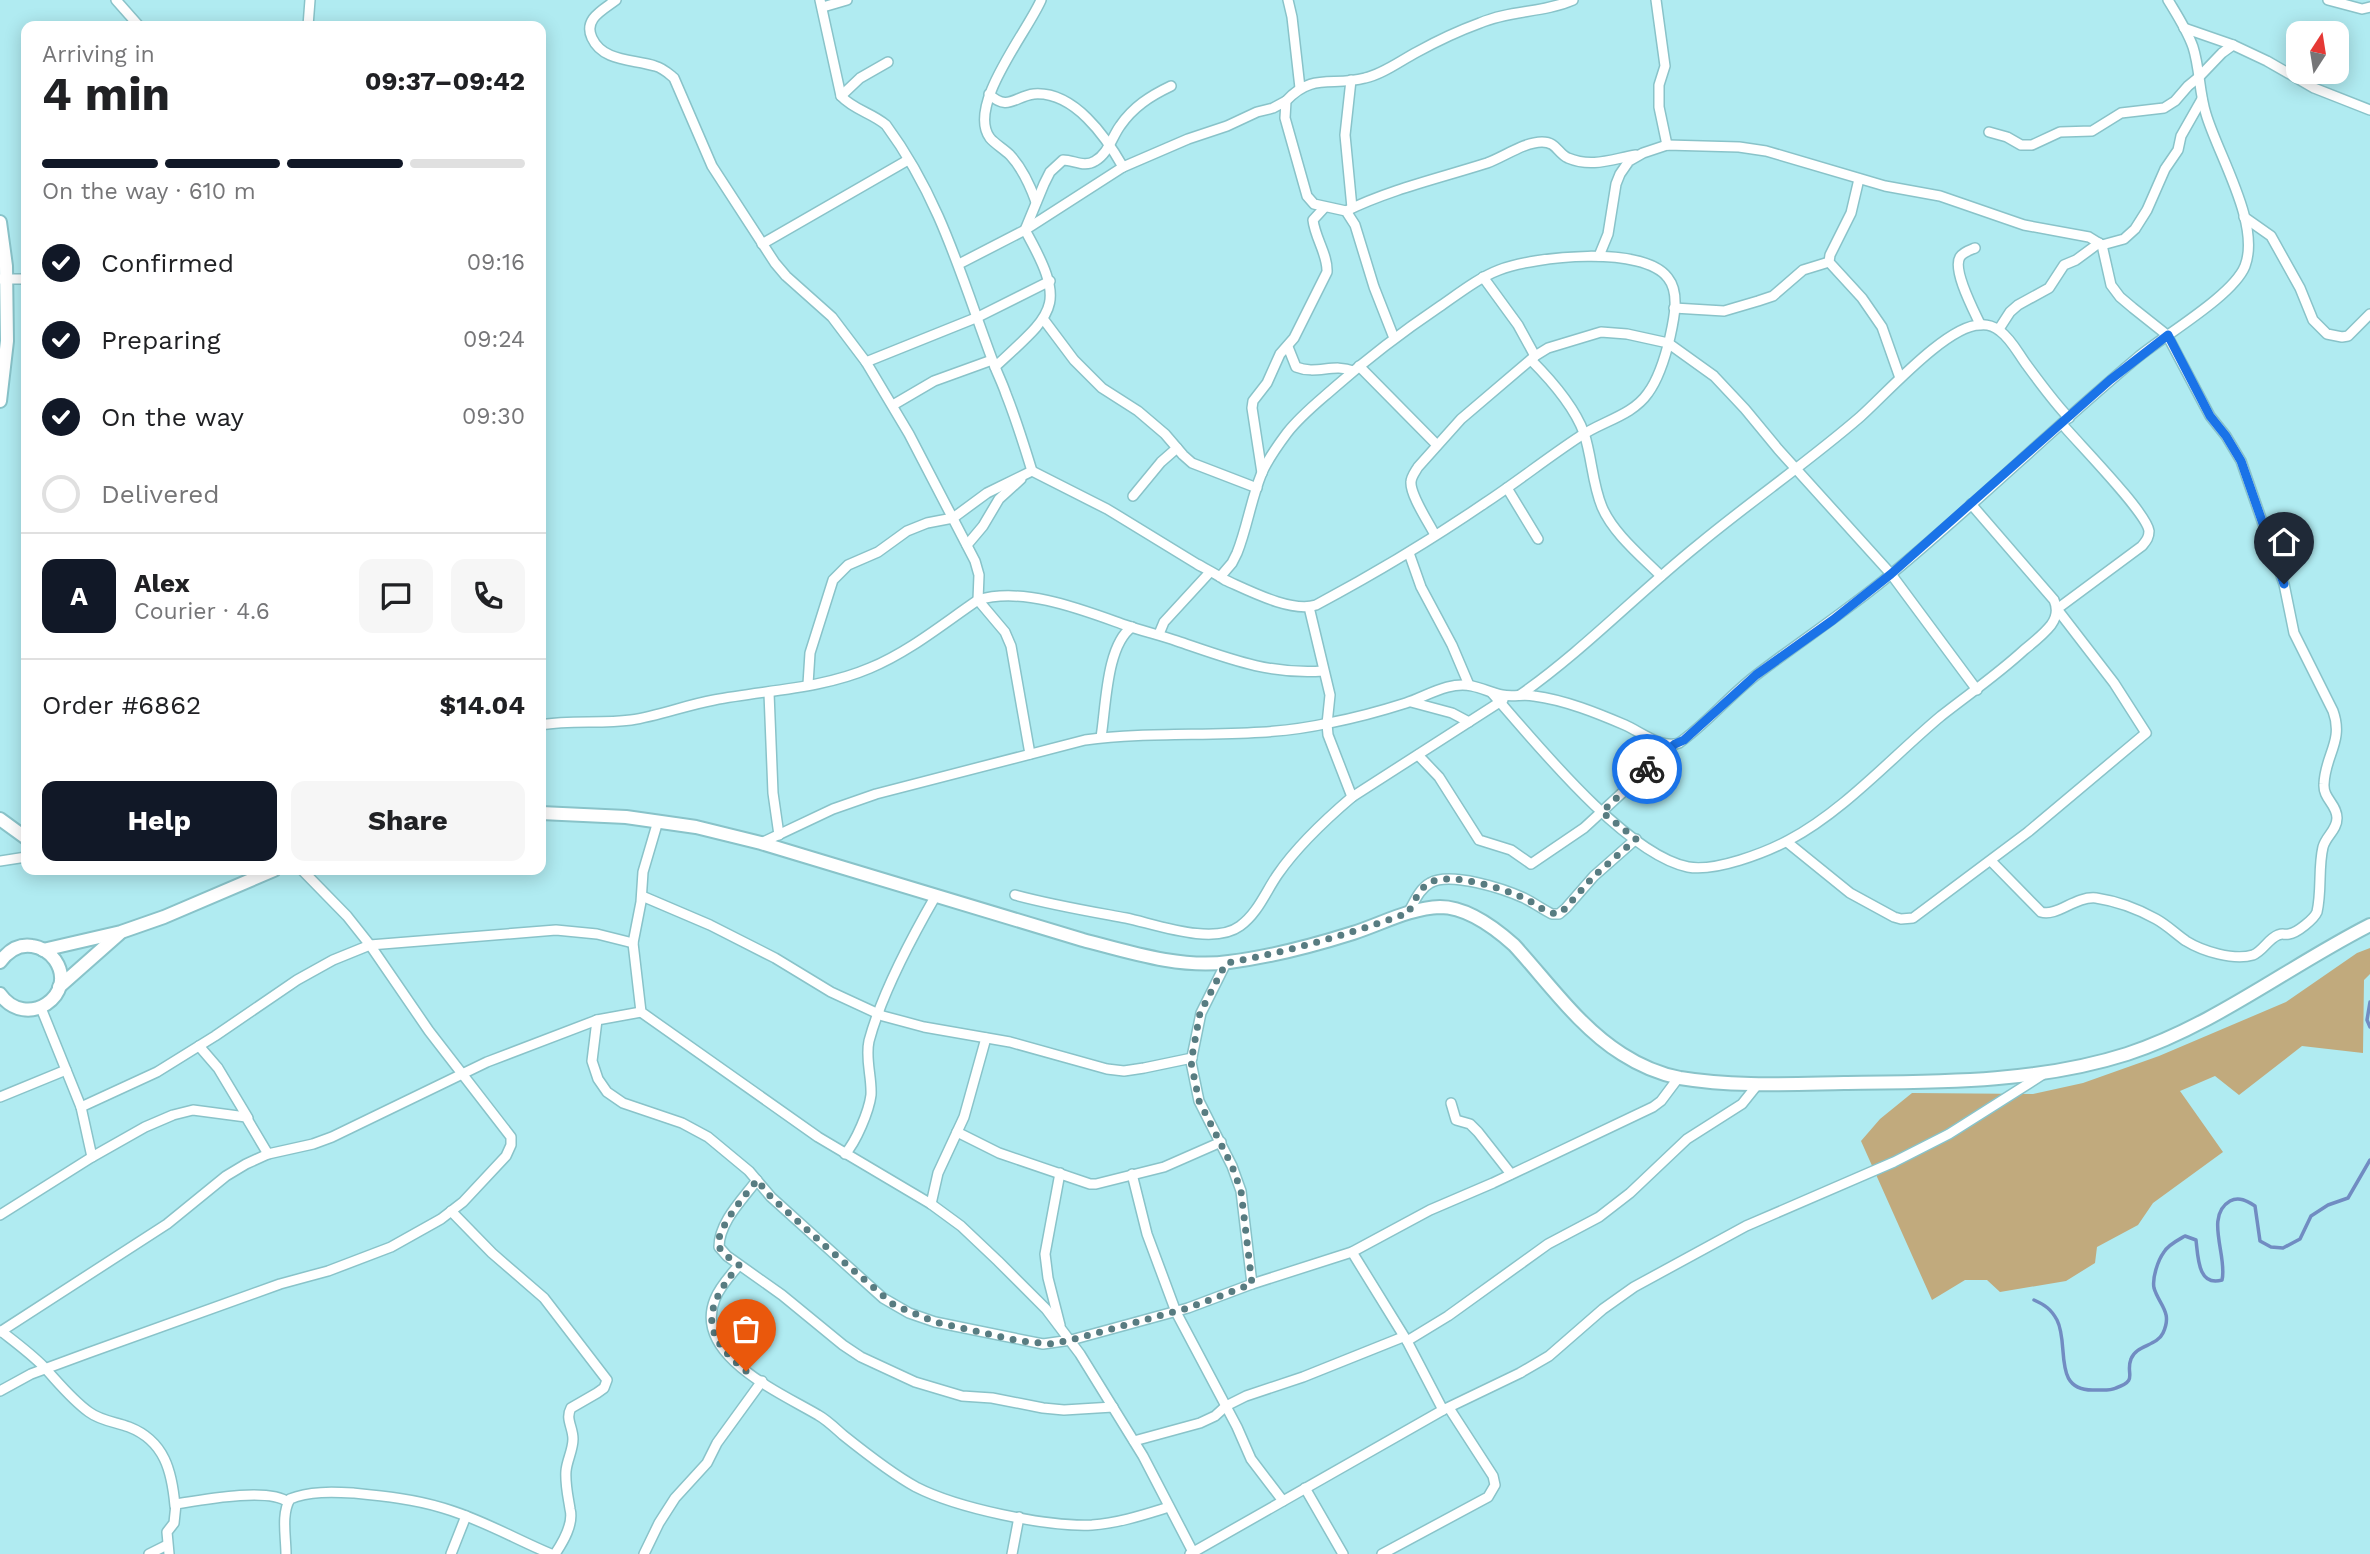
<!DOCTYPE html>
<meta charset="utf-8">
<style>
:root{--surface:#fff;--page:#f6f6f6;--text:#202124;--muted:#757577;--line:#e0e0e0;--accent:#111827}
body{margin:0;font-family:"Work Sans",sans-serif;background:var(--page);color:var(--text);height:100vh;display:flex;flex-direction:column;font-size:26px;white-space:nowrap}
*{box-sizing:border-box;margin:0}
p{font-size:23px;color:var(--muted)}
.icon{flex:none;width:38px;height:38px;fill:none;stroke:currentColor;stroke-width:2;stroke-linecap:round;stroke-linejoin:round}
.map{position:relative;flex:1;overflow:hidden}
.panel{position:absolute;left:21px;top:21px;width:525px;height:854px;display:flex;flex-direction:column;background:var(--surface);border-radius:14px;box-shadow:0 4px 18px #0003}
.panel>*{flex:none}
.needle{width:46px;rotate:12deg}
.controls{position:absolute;left:2286px;top:21px;display:grid;gap:14px}
.controls a{display:grid;place-items:center;width:63px;height:63px;border-radius:14px;background:var(--surface);box-shadow:0 4px 18px #0003;font-size:35px}
.pin{position:absolute;display:grid;place-items:center;width:60px;height:60px;color:#fff;margin:-72px -30px;border-radius:50% 50% 50% 0;rotate:-45deg;box-shadow:0 0 7px #0007}
.pin .icon{rotate:45deg}
.courier{position:absolute;display:grid;place-items:center;width:70px;height:70px;margin:-35px;border:5px solid #1a73e8;border-radius:50%;background:#fff;color:#222;box-shadow:0 2px 9px #0007}
.summary em{font-style:normal;font-weight:700}
.summary div{display:flex;flex-direction:column-reverse}
.summary{display:flex;align-items:center;justify-content:space-between;height:119px;padding:0 21px}
h1{font-size:46px;font-weight:700;line-height:52px}
.bar{display:grid;grid-template-columns:repeat(4,1fr);gap:10px 7px;align-content:center;height:84px;padding:0 21px}
.bar i{height:9px;border-radius:5px;background:var(--line)}
.bar .selected{background:var(--accent)}
.bar p{grid-column:span 4}
.line{display:flex;align-items:center;gap:18px;padding:0 21px;border-top:2px solid var(--line)}
.line div{flex:1}
.round{display:grid;place-items:center;flex:none;width:74px;height:74px;border-radius:14px;background:var(--page)}
ol{padding:0 21px;list-style:none}
li{display:flex;align-items:center;gap:21px;height:77px}
li p{margin-inline-start:auto}
li .icon{padding:7px;border-radius:50%;background:var(--accent);color:#fff;stroke-width:4}
li:last-child{color:var(--muted)}
li i{width:38px;height:38px;border:4px solid var(--line);border-radius:50%}
.button{display:flex;gap:14px;margin-top:auto;padding:14px 21px}
.button a{flex:1;height:80px;border-radius:14px;background:var(--accent);color:#fff;font-size:28px;font-weight:700;line-height:80px;text-align:center}
.button a+a{background:var(--page);color:var(--text)}
.map>svg:first-child{display:block}
</style>
<div class="map">
<svg width="2370" height="1554" viewBox="0 0 2370 1554">
<rect width="100%" height="100%" fill="#b0ebf1"/>
<path fill="#c1aa7d" d="M 2370,948 L 2370,974 L 2364,980 L 2363,1053 L 2302,1046 L 2239,1095 L 2215,1076 L 2180,1091 L 2223,1152 L 2153,1203 L 2138,1225 L 2097,1247 L 2095,1263 L 2066,1281 L 2000,1292 L 1987,1280 L 1965,1280 L 1932,1300 L 1861,1141 L 1880,1119 L 1912,1093 L 2033,1094 L 2083,1083 L 2159,1056 L 2286,1002 L 2357,953 Z"/>
<g fill="none" stroke-linecap="round" stroke-linejoin="round">
<g stroke="#718cc2" stroke-width="3.5">
<path d="M 2370,1002 L 2367,1020 L 2370,1027"/>
<path d="M 2034,1300 C 2045,1305 2051,1309 2057,1320 C 2070,1345 2051,1392 2095,1390 C 2102,1390 2110,1391 2116,1388 C 2139,1380 2125,1374 2131,1359 C 2136,1345 2157,1346 2163,1333 C 2173,1312 2159,1305 2154,1288 C 2152,1278 2158,1260 2164,1252 C 2168,1245 2178,1240 2185,1236 L 2196,1240 C 2198,1257 2198,1287 2222,1280 C 2228,1257 2204,1216 2230,1201 C 2239,1196 2247,1201 2255,1206 L 2260,1241 L 2271,1247 L 2283,1248 L 2300,1239 L 2311,1216 L 2328,1205 L 2348,1198 L 2370,1160"/>
</g>
<defs>
<g id="minor">
<path d="M 116,0 L 139,26"/>
<path d="M 616,0 C 603,10 583,19 592,38 C 603,62 633,59 655,66 C 663,68 668,73 674,78 L 712,166 L 775,263 L 786,276 L 832,317 L 866,362 L 909,434 L 975,561 L 979,575 L 978,600 L 1005,632 L 1011,646 L 1030,754"/>
<path d="M 820,0 L 841,96 C 854,110 872,113 886,125 C 940,198 961,276 992,359 C 996,371 1002,382 1006,394 C 1016,419 1024,445 1032,471"/>
<path d="M 1288,0 L 1292,17 L 1300,88"/>
<path d="M 1656,0 L 1665,66 L 1659,85 L 1659,107 L 1667,145"/>
<path d="M 2328,0 L 2362,9 L 2370,7"/>
<path d="M 823,7 L 847,0"/>
<path d="M 308,26 L 310,0"/>
<path d="M 2184,28 L 2233,45 L 2267,61 L 2314,88 L 2370,110"/>
<path d="M 1351,80 L 1345,135 L 1352,208"/>
<path d="M 989,94 C 1008,112 1015,96 1034,94 C 1074,91 1106,137 1123,167"/>
<path d="M 841,96 L 860,78 L 888,62"/>
<path d="M 1989,132 L 2007,137 L 2021,145 L 2032,145 L 2060,132 L 2092,131 L 2121,113 L 2164,108 L 2175,101 L 2188,86 L 2199,77 L 2222,53 L 2233,45"/>
<path d="M 1859,179 L 1851,213 L 1830,255 L 1829,262 L 1862,298 L 1882,327 L 1900,378"/>
<path d="M 1036,202 C 1030,185 1023,169 1010,155 C 1004,149 995,144 990,138 C 966,106 1028,31 1041,0"/>
<path d="M 1346,211 C 1391,189 1440,178 1487,163 C 1504,157 1524,142 1542,142 C 1557,142 1557,153 1568,158 C 1592,168 1612,159 1636,155"/>
<path d="M 2244,217 L 2271,236 L 2300,288 L 2313,320 L 2327,334 L 2342,337 L 2348,336 L 2370,314"/>
<path d="M 762,244 L 908,160"/>
<path d="M 2102,245 L 2124,239 L 2135,229 L 2147,210 L 2165,169 L 2178,150 L 2181,136 L 2202,99"/>
<path d="M 1975,248 C 1970,250 1963,252 1960,257 C 1952,270 1974,311 1980,324"/>
<path d="M 1599,256 L 1608,234 L 1616,184 L 1620,174 L 1629,161 L 1643,153 L 1667,145 L 1739,147 L 1766,151 L 1885,186 L 1940,196 L 2024,225 L 2089,237 L 2102,245 L 2111,285 L 2120,297 L 2133,308 L 2167,335 L 2210,416 L 2226,436 L 2241,461 L 2284,584 L 2294,633 L 2333,711 C 2344,741 2325,755 2324,784 C 2323,799 2337,804 2337,818 C 2337,830 2326,836 2323,847 C 2318,868 2322,890 2317,912 C 2314,919 2297,933 2289,934 C 2283,935 2284,933 2278,935 C 2268,939 2263,951 2253,955 C 2234,961 2202,951 2186,941 C 2176,934 2167,925 2156,919 C 2138,909 2116,901 2096,898 C 2075,896 2057,917 2041,912 L 1991,861"/>
<path d="M 959,264 L 1025,230 L 1123,167 L 1188,139 L 1227,126 L 1257,112 L 1273,108 L 1286,101"/>
<path d="M 1483,277 L 1518,325 L 1535,356"/>
<path d="M 0,279 L 26,279"/>
<path d="M 1674,308 L 1724,311 L 1758,301 L 1773,296 L 1803,270 L 1829,262"/>
<path d="M 1044,320 L 1074,360 L 1102,388 L 1138,411 L 1165,434 L 1183,455 L 1192,463 L 1257,488"/>
<path d="M 1999,329 L 2010,312 L 2018,305 L 2049,288 L 2064,265 L 2076,260 L 2099,243"/>
<path d="M 1394,338 L 1374,287 L 1355,225 L 1346,211 L 1314,204 L 1307,196 L 1285,118 L 1286,101 C 1313,72 1332,87 1365,78 C 1383,74 1400,61 1417,52 C 1437,41 1458,31 1480,23 C 1510,10 1543,13 1573,0"/>
<path d="M 1288,347 L 1296,367 C 1316,375 1334,363 1353,371"/>
<path d="M 1531,360 C 1551,380 1574,406 1584,433 C 1592,457 1592,483 1602,507 C 1613,533 1641,556 1661,576"/>
<path d="M 866,362 L 978,317 L 1050,281"/>
<path d="M 1359,366 L 1437,445"/>
<path d="M 995,367 C 1055,311 1068,307 1025,230 L 1044,184 L 1050,172 L 1063,160 C 1074,160 1084,168 1095,161 C 1108,154 1112,137 1120,126 C 1133,107 1150,96 1171,86"/>
<path d="M 893,405 L 934,381 L 992,360"/>
<path d="M 1262,473 L 1252,408 L 1253,401 L 1267,383 L 1280,354 L 1294,338 L 1327,272 C 1328,255 1315,238 1313,220 L 1324,208"/>
<path d="M 1507,488 L 1538,539"/>
<path d="M 1133,496 L 1161,462 L 1177,448"/>
<path d="M 1435,535 C 1429,523 1410,495 1411,482 C 1411,477 1415,472 1418,467 L 1461,419 L 1535,356 L 1548,348 L 1601,332 L 1627,334 L 1668,343 L 1714,376 L 1745,409 L 1778,449 L 1891,574 L 1977,690"/>
<path d="M 967,545 L 983,526 L 999,499 L 1021,479"/>
<path d="M 1409,553 L 1421,587 L 1452,645 L 1469,685"/>
<path d="M 1309,607 L 1330,695 L 1327,724 L 1328,735 L 1352,797"/>
<path d="M 1159,634 L 1164,622 L 1210,572"/>
<path d="M 808,684 L 810,653 L 833,580 L 848,565 L 878,552 L 907,531 L 927,523 L 953,518 L 987,493 L 1032,471 L 1107,509 L 1197,564 C 1206,569 1216,574 1225,580 C 1248,590 1291,613 1316,605 C 1374,574 1431,540 1485,503 C 1517,482 1547,458 1579,437 C 1602,421 1632,416 1648,393 C 1659,378 1666,354 1670,337 C 1674,319 1680,293 1668,278 C 1644,245 1534,256 1499,270 C 1478,278 1458,294 1439,307 C 1402,332 1368,358 1335,387 C 1318,402 1301,415 1287,433 C 1278,445 1267,460 1261,475 C 1251,500 1247,528 1237,553 L 1232,563 L 1220,577"/>
<path d="M 769,693 L 773,793 L 779,835"/>
<path d="M 1492,693 C 1535,742 1625,854 1688,867 C 1715,872 1765,853 1789,840 C 1844,811 1893,756 1941,716 C 1969,694 1998,674 2024,650 C 2034,642 2044,634 2051,625 C 2057,617 2058,609 2054,600 L 1971,504"/>
<path d="M 1520,695 C 1584,650 1637,594 1698,545 C 1751,501 1808,462 1860,417 C 1886,394 1947,325 1980,325 C 1987,324 1995,327 2000,331 C 2011,339 2018,353 2026,364 C 2040,383 2053,401 2069,418"/>
<path d="M 1411,702 L 1452,713 L 1469,722"/>
<path d="M 541,725 C 571,720 601,724 631,720 C 659,716 686,705 714,700 C 766,690 821,689 870,668 C 909,652 944,623 978,600 C 1023,586 1083,610 1125,625 C 1142,631 1160,635 1177,641 C 1227,658 1269,675 1323,671"/>
<path d="M 1101,737 C 1106,708 1106,645 1132,627"/>
<path d="M 1418,755 L 1439,777 L 1479,840 L 1511,850 L 1531,864 L 1584,828 L 1675,744"/>
<path d="M 658,821 L 643,872 L 641,902 L 633,943 L 641,1012 L 818,1137 L 931,1204 L 961,1226 L 998,1261 L 1046,1309 L 1080,1354 L 1143,1456 L 1194,1554"/>
<path d="M 1787,842 L 1850,893 L 1894,917 L 1901,919 L 1913,918 L 2028,832 L 2146,733 L 2114,683 L 2057,609 L 2142,546 C 2146,541 2149,538 2149,531 C 2147,513 2078,443 2062,424"/>
<path d="M 761,843 L 833,809 L 876,794 L 1085,740 C 1166,729 1249,741 1329,723 C 1355,718 1381,711 1406,703 C 1427,696 1449,681 1472,686 C 1482,688 1492,693 1502,695 C 1513,697 1524,694 1534,696 C 1565,700 1597,713 1625,725 C 1641,732 1661,749 1679,743 C 1706,724 1728,697 1755,676 C 1799,642 1847,611 1890,575 C 1975,505 2053,428 2137,358 C 2163,336 2233,296 2245,266 C 2261,224 2218,155 2206,114 C 2199,92 2200,69 2193,47 C 2187,30 2177,15 2168,0"/>
<path d="M 0,861 L 26,857"/>
<path d="M 1015,895 C 1052,905 1088,911 1126,918 C 1155,924 1213,946 1240,926 C 1258,913 1266,891 1278,874 C 1298,845 1325,820 1352,797 L 1503,700"/>
<path d="M 642,896 L 710,925 L 775,958 L 831,992 L 883,1016 L 924,1027 L 1010,1042 L 1107,1069 L 1124,1071 L 1144,1068 L 1192,1058"/>
<path d="M 1408,913 C 1414,903 1419,889 1430,883 C 1450,871 1504,889 1524,898 C 1534,903 1542,909 1552,914 L 1559,914 L 1566,908 L 1594,876 L 1636,839"/>
<path d="M 1226,963 L 1201,1013 L 1191,1062 L 1199,1101 L 1232,1166 L 1241,1191 L 1252,1284"/>
<path d="M 41,1008 L 81,1107 L 92,1157"/>
<path d="M 641,1012 L 597,1020 L 592,1061 L 598,1079 L 607,1092 L 623,1103 L 682,1123 L 708,1137 L 749,1171 L 771,1197 L 883,1298 L 909,1313 L 935,1322 L 1043,1344 L 1071,1340 L 1188,1308 L 1252,1284 L 1352,1252 L 1430,1210 L 1493,1183 L 1653,1107 L 1661,1101 L 1679,1077"/>
<path d="M 199,1046 L 218,1068 L 248,1118"/>
<path d="M 0,1097 L 66,1070"/>
<path d="M 1451,1103 L 1456,1120 L 1470,1124 L 1478,1132 L 1511,1174"/>
<path d="M 81,1107 L 157,1072 L 215,1036 L 297,980 L 333,960 L 370,945 L 556,930 L 597,934 L 633,943"/>
<path d="M 957,1132 L 999,1153 L 1090,1184 L 1096,1184 L 1164,1167 L 1221,1142"/>
<path d="M 845,1154 C 856,1142 869,1111 871,1095 C 872,1077 865,1059 869,1041 C 881,996 912,937 935,897"/>
<path d="M 1060,1173 L 1045,1254 L 1048,1278 L 1060,1325"/>
<path d="M 1132,1174 L 1147,1234 L 1176,1312 L 1237,1427 L 1251,1459 L 1283,1501"/>
<path d="M 757,1180 C 743,1199 719,1222 719,1247 L 727,1256 L 782,1295 L 843,1345 L 861,1357 L 915,1382 L 962,1396 L 992,1398 L 1043,1408 L 1064,1410 L 1113,1407"/>
<path d="M 931,1204 L 938,1173 L 964,1117 L 986,1038"/>
<path d="M 451,1211 L 492,1253 L 544,1298 L 607,1380 L 604,1388 L 597,1393 L 571,1408 C 565,1419 573,1427 573,1439 C 573,1450 567,1460 566,1471 C 565,1484 568,1496 570,1509 C 574,1524 563,1542 555,1554"/>
<path d="M 0,1215 L 92,1157 L 145,1127 L 173,1115 L 193,1110 L 246,1117 L 268,1154"/>
<path d="M 1352,1252 L 1407,1341 L 1443,1410"/>
<path d="M 739,1265 C 731,1275 720,1286 715,1299 C 692,1355 781,1393 818,1415 C 827,1420 835,1428 843,1435 C 863,1451 894,1475 916,1487 C 957,1508 1046,1527 1092,1525 C 1119,1523 1143,1515 1169,1507"/>
<path d="M 1,1331 C 15,1342 30,1353 43,1366 C 58,1382 71,1399 89,1412 C 101,1421 116,1422 129,1427 C 165,1441 172,1472 175,1506"/>
<path d="M 0,1332 L 167,1224 L 226,1176 L 246,1164 L 268,1154 L 313,1144 L 332,1137 L 487,1062 L 597,1020"/>
<path d="M 1407,1341 L 1448,1316 L 1548,1244 L 1599,1217 L 1630,1193 L 1687,1139 L 1742,1104 L 1758,1084"/>
<path d="M 0,1391 L 31,1374 L 88,1353 L 280,1284 L 328,1271 L 391,1247 L 441,1219 L 463,1202 L 506,1156 L 511,1145 L 511,1137 L 429,1031 L 370,945 L 347,916 L 302,870"/>
<path d="M 1134,1441 L 1200,1423 L 1215,1416 L 1226,1406 L 1246,1396 L 1303,1377 L 1403,1337"/>
<path d="M 1305,1488 L 1343,1554"/>
<path d="M 149,1554 L 167,1545"/>
<path d="M 169,1554 L 167,1532 L 174,1523 L 176,1504 C 201,1500 268,1487 288,1502"/>
<path d="M 286,1554 C 286,1537 281,1514 290,1499 C 309,1491 333,1492 353,1493 C 383,1496 414,1499 443,1508 C 481,1519 515,1539 551,1554"/>
<path d="M 451,1554 L 466,1516"/>
<path d="M 644,1554 L 659,1523 L 675,1498 L 707,1463 L 717,1443 L 762,1381"/>
<path d="M 1012,1554 L 1019,1517"/>
<path d="M 1190,1554 L 1443,1410 L 1520,1373 L 1549,1356 L 1603,1309 L 1634,1287 L 1746,1226 L 1894,1162 L 1949,1134 L 2042,1075"/>
<path d="M 1382,1554 L 1488,1497 L 1495,1485 L 1493,1476 L 1449,1408"/>
</g>
<g id="secondary">
<path d="M 0,222 L 6,266 L 7,341 L 0,401"/>
<path d="M 541,813 L 626,817 L 696,827 L 761,843 L 1083,940 C 1129,952 1181,969 1229,962 C 1269,957 1315,945 1353,933 C 1381,924 1410,908 1440,907 C 1466,907 1495,928 1514,945 C 1548,982 1579,1027 1622,1054 C 1639,1065 1660,1074 1680,1078 C 1734,1087 1790,1084 1844,1083 C 1938,1082 2036,1083 2127,1054 C 2215,1025 2289,966 2370,925"/>
<path d="M 0,819 L 26,838"/>
<path d="M 43,950 L 121,932 L 164,917 L 274,870"/>
<path d="M 0,962 C 8,951 19,944 32,946 C 41,947 50,953 55,960 C 79,995 26,1031 0,994"/>
<path d="M 59,987 L 119,934"/>
</g>
</defs>
<use href="#minor" stroke="#89c3c9" stroke-width="12"/>
<use href="#secondary" stroke="#89c3c9" stroke-width="16"/>
<use href="#minor" stroke="#fff" stroke-width="9"/>
<use href="#secondary" stroke="#fff" stroke-width="12"/>
</g>
<g fill="none" stroke-linecap="round" stroke-linejoin="round">
<path stroke="#587c81" stroke-width="7" stroke-dasharray="0 12.6" d="M 746,1371 C 699,1333 704,1308 739,1265 C 733,1260 721,1254 719,1246 C 714,1231 748,1192 757,1180 L 771,1197 L 824,1245 L 894,1305 L 935,1322 L 1020,1341 L 1049,1344 L 1071,1340 L 1188,1308 L 1252,1284 L 1241,1191 L 1232,1166 L 1199,1101 L 1191,1062 L 1200,1013 L 1226,963 C 1288,952 1349,934 1408,913 C 1413,904 1418,892 1426,885 C 1445,869 1506,889 1526,899 C 1538,905 1548,916 1561,913 L 1594,876 L 1636,839 L 1602,812 L 1647,769"/>
<path stroke="#1a73e8" stroke-width="9" d="M 1647,769 L 1675,744 L 1684,740 L 1756,675 L 1833,620 L 1891,574 L 2110,380 L 2168,335 L 2210,416 L 2226,436 L 2241,461 L 2284,584"/>
</g>
</svg>
<div class="controls">
<a><svg class="needle" viewBox="-14 -14 28 28"><path d="M0-13l5 13h-10z" fill="#e53935"/><path d="M0 13l5-13h-10z" fill="#757577"/></svg></a>
</div>
<div class="pin" style="left:746px;top:1371px;background:#ea580c"><svg class="icon" aria-label="bag" viewBox="0 0 24 24"><path d="M5 8h14l-1 12H6zM9 8a3 3 0 0 1 6 0"/></svg></div>
<div class="pin" style="left:2284px;top:584px;background:#1f2937"><svg class="icon" aria-label="home" viewBox="0 0 24 24"><path d="M3 11l9-7 9 7M6 9v11h12V9"/></svg></div>
<div class="courier" style="left:1647px;top:769px"><svg class="icon" aria-label="bike" viewBox="0 0 24 24"><circle cx="6" cy="16" r="4"/><circle cx="18" cy="16" r="4"/><path d="M6 16l4-8h5l3 8M10 8l3 8H6M13 5h3"/></svg></div>
<section class="panel">
<div class="summary"><div><h1>4 min</h1><p>Arriving in</p></div><em>09:37–09:42</em></div>
<div class="bar"><i class="selected"></i><i class="selected"></i><i class="selected"></i><i></i><p>On the way · 610 m</p></div>
<ol>
<li><svg class="icon" aria-label="check" viewBox="0 0 24 24"><path d="M5 12l5 5 9-10"/></svg>Confirmed<p>09:16</p></li>
<li><svg class="icon" aria-label="check" viewBox="0 0 24 24"><path d="M5 12l5 5 9-10"/></svg>Preparing<p>09:24</p></li>
<li><svg class="icon" aria-label="check" viewBox="0 0 24 24"><path d="M5 12l5 5 9-10"/></svg>On the way<p>09:30</p></li>
<li><i></i>Delivered</li>
</ol>
<div class="line" style="height:126px"><b class="round" style="background:var(--accent);color:#fff">A</b><div><b>Alex</b><p>Courier · 4.6</p></div><a class="round"><svg class="icon" aria-label="chat" viewBox="0 0 24 24"><path d="M4 5h16v11H9l-5 4z"/></svg></a><a class="round"><svg class="icon" aria-label="phone" viewBox="0 0 24 24"><path d="M5 4h4l2 5-3 2q2 4 5 5l2-3 5 2v4C11 20 4 13 5 4z"/></svg></a></div>
<div class="line" style="height:91px"><div>Order #6862</div><b>$14.04</b></div>
<div class="button"><a>Help</a><a>Share</a></div>
</section>
</div>
